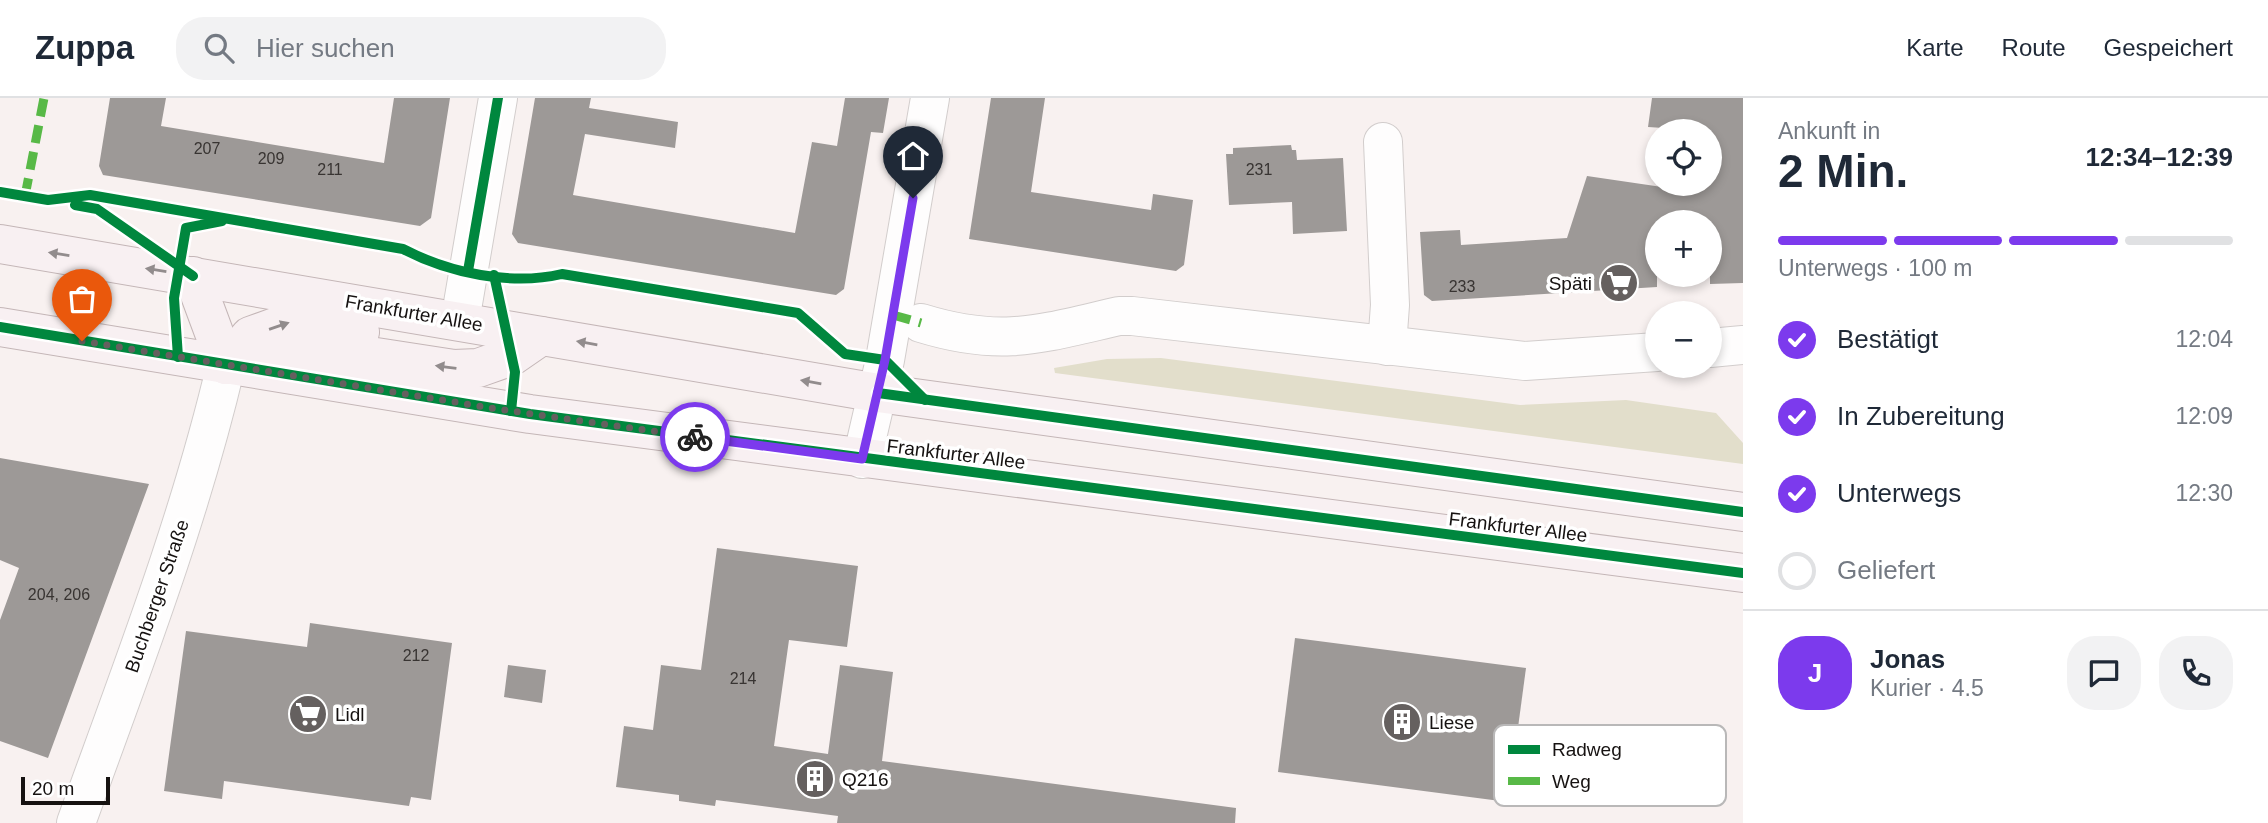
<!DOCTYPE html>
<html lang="de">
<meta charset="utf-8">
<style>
:root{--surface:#fff;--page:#f2f2f3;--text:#1f2937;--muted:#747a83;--line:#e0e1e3;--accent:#7c3aed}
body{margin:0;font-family:Arial,sans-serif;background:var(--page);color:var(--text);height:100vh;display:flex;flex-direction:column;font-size:26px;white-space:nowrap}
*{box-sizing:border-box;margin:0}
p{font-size:23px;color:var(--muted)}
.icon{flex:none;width:38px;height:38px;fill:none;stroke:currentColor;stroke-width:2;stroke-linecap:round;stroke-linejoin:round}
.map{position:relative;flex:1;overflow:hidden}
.drawer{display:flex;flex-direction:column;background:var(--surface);width:525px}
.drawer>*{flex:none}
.tools{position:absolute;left:1645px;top:21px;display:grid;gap:14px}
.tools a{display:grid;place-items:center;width:77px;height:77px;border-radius:50%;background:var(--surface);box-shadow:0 4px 10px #0003;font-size:35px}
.scale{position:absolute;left:21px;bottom:18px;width:89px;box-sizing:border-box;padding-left:7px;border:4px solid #161211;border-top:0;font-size:19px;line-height:24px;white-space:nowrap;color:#161211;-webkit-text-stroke:5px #fff;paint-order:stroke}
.pin{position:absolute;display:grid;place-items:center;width:60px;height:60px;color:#fff;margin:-72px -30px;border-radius:50% 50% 50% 0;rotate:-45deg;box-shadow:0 0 7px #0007}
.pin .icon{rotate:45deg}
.courier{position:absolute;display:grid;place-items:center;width:70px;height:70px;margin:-35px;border:5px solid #7c3aed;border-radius:50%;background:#fff;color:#222;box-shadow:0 2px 9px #0007}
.headline em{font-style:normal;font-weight:700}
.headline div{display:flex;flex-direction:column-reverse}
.headline{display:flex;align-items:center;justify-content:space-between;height:119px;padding:0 35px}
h1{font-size:46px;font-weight:700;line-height:52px}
.bar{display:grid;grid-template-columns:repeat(4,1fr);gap:10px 7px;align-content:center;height:84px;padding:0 35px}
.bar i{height:9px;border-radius:5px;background:var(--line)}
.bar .current{background:var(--accent)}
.bar p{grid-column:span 4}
.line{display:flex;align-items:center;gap:18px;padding:0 35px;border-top:2px solid var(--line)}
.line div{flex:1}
.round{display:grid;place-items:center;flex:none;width:74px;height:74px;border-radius:28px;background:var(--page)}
ol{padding:0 35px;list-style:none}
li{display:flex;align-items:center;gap:21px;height:77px}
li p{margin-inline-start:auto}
li .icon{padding:7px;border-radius:50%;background:var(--accent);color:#fff;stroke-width:4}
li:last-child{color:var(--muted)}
li i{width:38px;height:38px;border:4px solid var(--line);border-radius:50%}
header{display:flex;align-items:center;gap:42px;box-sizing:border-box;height:98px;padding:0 35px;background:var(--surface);border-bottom:2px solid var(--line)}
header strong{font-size:33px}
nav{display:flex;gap:38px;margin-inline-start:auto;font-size:24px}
.search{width:490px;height:63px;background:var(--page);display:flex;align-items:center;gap:18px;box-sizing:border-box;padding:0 24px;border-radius:28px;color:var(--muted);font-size:26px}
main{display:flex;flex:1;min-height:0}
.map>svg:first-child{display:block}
</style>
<header>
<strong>Zuppa</strong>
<div class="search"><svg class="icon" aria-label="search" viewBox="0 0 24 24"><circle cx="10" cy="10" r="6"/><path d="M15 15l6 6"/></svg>Hier suchen</div>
<nav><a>Karte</a><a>Route</a><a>Gespeichert</a></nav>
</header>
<main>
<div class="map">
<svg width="1743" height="725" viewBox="0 0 1743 725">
<rect width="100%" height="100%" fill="#f8f1f0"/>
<path fill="#e2decb" d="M 1161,260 L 1520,307 L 1626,302 L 1716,315 L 1743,345 L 1743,366 L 1055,275 L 1054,270 L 1107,261 Z"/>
<g fill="#9d9997">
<path d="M 110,0 L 166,0 L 161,28 L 384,65 L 394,0 L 450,0 L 431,120 L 420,128 L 103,77 L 99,68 Z"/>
<path d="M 535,0 L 591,0 L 589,10 L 678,24 L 675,50 L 585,36 L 573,97 L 795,135 L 812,44 L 837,48 L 845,0 L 889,0 L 883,35 L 871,34 L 844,191 L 836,197 L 518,145 L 512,136 Z"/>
<path d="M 991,0 L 1045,0 L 1031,94 L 1151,112 L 1153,96 L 1193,102 L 1184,167 L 1176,173 L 969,141 Z"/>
<path d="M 1652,0 L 1743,0 L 1743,185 L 1710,186 L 1710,124 L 1657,124 L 1657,189 L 1432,203 L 1424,197 L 1420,134 L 1460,132 L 1461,147 L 1567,140 L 1587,78 L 1696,94 L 1697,86 L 1710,86 L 1710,33 L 1648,29 Z"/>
<path d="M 1291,47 L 1292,52 L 1296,52 L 1297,62 L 1343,60 L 1347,133 L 1293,136 L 1292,104 L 1229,107 L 1226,56 L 1233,56 L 1233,50 Z"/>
<path d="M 0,360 L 149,386 L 48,660 L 0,643 L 0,522 L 19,470 L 0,462 Z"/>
<path d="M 717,450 L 858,468 L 847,549 L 789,542 L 774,648 L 828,656 L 840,567 L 893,574 L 882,663 L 1236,710 L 1235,725 L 837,725 L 838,718 L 716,702 L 715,708 L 679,703 L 679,697 L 616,689 L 624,628 L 653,632 L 661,567 L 701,572 Z"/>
<path d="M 310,525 L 452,545 L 431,702 L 411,699 L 409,708 L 224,683 L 222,701 L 164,693 L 186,533 L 307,549 Z"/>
<path d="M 1295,540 L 1526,570 L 1508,704 L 1278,674 Z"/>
<path d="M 508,567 L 546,572 L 542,605 L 504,599 Z"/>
</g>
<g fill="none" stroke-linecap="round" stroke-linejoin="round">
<defs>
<g id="minor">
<path d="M 1383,44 L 1390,207 L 1387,248"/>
<path d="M 460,223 L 498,0"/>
<path d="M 921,225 C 1002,250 1040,236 1119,218 L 1132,218 L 1525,263 L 1657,254"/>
<path d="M 1710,250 L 1743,247"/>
<path d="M 862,361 L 885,262 L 930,0"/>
<path d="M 76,725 C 131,573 189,424 226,267"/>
</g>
<g id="major">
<path d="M 0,146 L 878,295 L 1743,414"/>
<path d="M 193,178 L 226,267"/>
<path d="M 0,229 L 530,316 L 1743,475"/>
<path d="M 256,262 L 324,251 L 454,271 L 478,270 L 512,258 L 541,238"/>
<path d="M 226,267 L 250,238 L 289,224 L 360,234"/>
</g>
</defs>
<use href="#minor" stroke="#d2cdcc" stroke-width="40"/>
<use href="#major" stroke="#c4b6b7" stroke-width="40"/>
<use href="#minor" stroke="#fefdfd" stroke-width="38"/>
<use href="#major" stroke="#f8f0f2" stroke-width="38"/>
<g stroke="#58b947" stroke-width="9" stroke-dasharray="18 9" stroke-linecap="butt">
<path d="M 25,98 L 44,0"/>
<path d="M 893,217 L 921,225"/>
</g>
<defs>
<g id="cycleway">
<path d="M 0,94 L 48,102 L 90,97 L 113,101 L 403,151 C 449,175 511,188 562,176 L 798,215 L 845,256 L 885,262 L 925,302"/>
<path d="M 75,107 L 97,111 L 193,178"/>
<path d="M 468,173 L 498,0"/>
<path d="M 494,177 L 515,274 L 511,313"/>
<path d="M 0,229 L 530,316 L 1743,475"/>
<path d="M 178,259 L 174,200 L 186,130 L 222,123"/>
<path d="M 878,295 L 1743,414"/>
</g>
</defs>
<use href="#cycleway" stroke="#fff" stroke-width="15"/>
<use href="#cycleway" stroke="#00873e" stroke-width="10"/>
</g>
<defs><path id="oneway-solid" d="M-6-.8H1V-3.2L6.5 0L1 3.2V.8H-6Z" transform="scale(1.75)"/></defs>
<g fill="#928c8d">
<use href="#oneway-solid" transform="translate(59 156) rotate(-171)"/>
<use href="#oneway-solid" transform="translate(156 172) rotate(-171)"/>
<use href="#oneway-solid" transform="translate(279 228) rotate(-19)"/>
<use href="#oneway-solid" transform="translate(587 245) rotate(-170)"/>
<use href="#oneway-solid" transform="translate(446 269) rotate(-173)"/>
<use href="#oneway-solid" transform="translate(811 284) rotate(-170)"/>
</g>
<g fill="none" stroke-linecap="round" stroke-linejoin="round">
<path stroke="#65605f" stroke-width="7" stroke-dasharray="0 12.6" d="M 82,243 L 497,311 L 695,339"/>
<path stroke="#7c3aed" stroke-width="9" d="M 695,339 L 862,361 L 885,262 L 913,100"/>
</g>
<defs>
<symbol id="supermarket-disc" viewBox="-11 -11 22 22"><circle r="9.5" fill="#65605f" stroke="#fff"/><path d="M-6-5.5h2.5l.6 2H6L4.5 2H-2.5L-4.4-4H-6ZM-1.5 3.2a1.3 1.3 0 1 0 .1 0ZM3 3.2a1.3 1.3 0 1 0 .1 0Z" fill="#fff"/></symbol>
<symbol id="building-disc" viewBox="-11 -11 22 22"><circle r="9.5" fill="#65605f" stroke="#fff"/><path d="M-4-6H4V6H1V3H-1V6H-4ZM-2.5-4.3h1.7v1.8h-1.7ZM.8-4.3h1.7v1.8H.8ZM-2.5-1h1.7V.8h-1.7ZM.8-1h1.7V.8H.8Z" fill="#fff"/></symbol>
</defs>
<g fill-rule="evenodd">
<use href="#supermarket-disc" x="1597" y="163" width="44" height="44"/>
<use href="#supermarket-disc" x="286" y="594" width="44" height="44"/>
<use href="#building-disc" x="1380" y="602" width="44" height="44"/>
<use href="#building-disc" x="793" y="659" width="44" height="44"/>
</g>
<g text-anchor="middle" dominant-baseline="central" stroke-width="7" stroke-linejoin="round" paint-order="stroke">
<g font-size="16" fill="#383432">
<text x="207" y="50">207</text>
<text x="271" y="60">209</text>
<text x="330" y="71">211</text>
<text x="1259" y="71">231</text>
<text x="1462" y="188">233</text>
<text x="59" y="496">204, 206</text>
<text x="416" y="557">212</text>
<text x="743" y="580">214</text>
</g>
<g font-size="19" fill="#161211" stroke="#fff" text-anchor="start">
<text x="1592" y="185" text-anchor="end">Späti</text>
<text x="335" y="616">Lidl</text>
<text x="1429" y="624">Liese</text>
<text x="842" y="681">Q216</text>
</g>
<g font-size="19" fill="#161211" stroke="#fff">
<text transform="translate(414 215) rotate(10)">Frankfurter Allee</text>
<text transform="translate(956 356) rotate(7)">Frankfurter Allee</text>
<text transform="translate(1518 429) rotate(7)">Frankfurter Allee</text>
<text transform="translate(157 498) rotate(-71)">Buchberger Straße</text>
</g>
</g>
<rect x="1494" y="627" width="232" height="81" rx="10" fill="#fff" stroke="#b9b8b8" stroke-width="2"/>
<rect x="1508" y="647" width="32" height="9" fill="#00873e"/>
<rect x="1508" y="679" width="32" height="8" fill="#58b947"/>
<g font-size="19" fill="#161211">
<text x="1552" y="658">Radweg</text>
<text x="1552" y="690">Weg</text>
</g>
</svg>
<div class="tools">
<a><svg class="icon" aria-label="locate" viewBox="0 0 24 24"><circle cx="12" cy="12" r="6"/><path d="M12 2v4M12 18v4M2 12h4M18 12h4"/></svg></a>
<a>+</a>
<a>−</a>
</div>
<div class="scale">20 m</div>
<div class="pin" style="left:82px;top:243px;background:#ea580c"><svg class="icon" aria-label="bag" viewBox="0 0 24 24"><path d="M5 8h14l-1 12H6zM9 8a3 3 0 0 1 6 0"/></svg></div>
<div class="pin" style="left:913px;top:100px;background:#1f2937"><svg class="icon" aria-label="home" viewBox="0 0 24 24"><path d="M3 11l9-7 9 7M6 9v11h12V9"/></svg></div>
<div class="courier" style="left:695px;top:339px"><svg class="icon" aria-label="bike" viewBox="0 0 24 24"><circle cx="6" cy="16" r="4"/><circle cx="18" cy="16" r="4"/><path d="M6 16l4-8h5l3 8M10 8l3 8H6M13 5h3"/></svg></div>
</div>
<section class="drawer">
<div class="headline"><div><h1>2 Min.</h1><p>Ankunft in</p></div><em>12:34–12:39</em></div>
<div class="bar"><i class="current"></i><i class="current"></i><i class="current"></i><i></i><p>Unterwegs · 100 m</p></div>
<ol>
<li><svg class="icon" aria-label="check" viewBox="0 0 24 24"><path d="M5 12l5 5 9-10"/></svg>Bestätigt<p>12:04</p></li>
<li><svg class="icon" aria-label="check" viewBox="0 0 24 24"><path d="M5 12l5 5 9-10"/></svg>In Zubereitung<p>12:09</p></li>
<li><svg class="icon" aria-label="check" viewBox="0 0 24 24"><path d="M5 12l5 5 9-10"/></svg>Unterwegs<p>12:30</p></li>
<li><i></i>Geliefert</li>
</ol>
<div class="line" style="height:126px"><b class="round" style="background:var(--accent);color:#fff">J</b><div><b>Jonas</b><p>Kurier · 4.5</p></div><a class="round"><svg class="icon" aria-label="chat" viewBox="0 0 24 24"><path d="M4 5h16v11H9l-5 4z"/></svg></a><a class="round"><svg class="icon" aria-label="phone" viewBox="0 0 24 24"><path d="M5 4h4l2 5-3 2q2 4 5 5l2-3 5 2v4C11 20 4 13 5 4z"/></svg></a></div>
</section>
</main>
